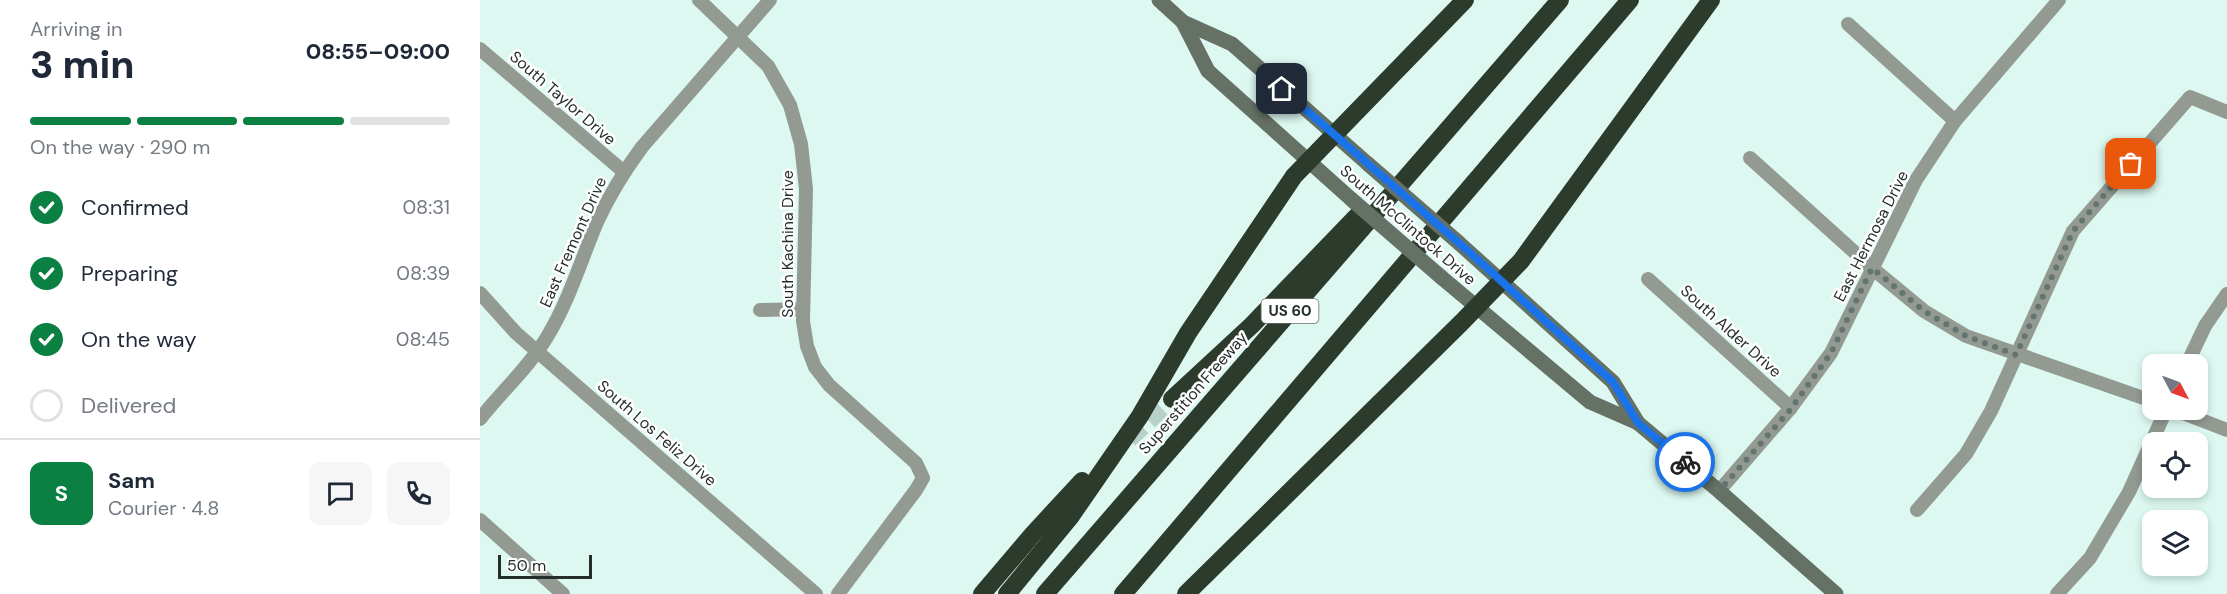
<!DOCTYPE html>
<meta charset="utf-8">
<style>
:root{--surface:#fff;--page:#f6f6f7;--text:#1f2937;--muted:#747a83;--line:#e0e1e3;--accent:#0b8043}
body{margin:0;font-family:"DM Sans",sans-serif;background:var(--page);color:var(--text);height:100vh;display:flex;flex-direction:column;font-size:22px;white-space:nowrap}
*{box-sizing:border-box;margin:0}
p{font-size:20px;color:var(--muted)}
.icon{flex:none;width:33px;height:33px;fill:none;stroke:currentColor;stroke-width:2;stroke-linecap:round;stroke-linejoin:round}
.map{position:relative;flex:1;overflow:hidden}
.drawer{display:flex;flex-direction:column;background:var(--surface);width:480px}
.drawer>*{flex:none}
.needle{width:39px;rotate:131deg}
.buttons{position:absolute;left:1662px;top:354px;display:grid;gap:12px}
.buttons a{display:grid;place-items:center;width:66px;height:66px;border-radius:12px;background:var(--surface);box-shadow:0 3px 9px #0003;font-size:30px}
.scale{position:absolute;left:18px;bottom:15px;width:94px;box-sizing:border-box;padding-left:6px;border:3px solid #242f2c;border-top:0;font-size:16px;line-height:21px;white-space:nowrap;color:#242f2c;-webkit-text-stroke:4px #fefefe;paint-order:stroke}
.pin{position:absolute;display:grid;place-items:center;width:51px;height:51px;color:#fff;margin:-26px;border-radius:12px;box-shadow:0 3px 9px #0006}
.courier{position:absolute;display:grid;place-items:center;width:60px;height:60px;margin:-30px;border:4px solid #1a73e8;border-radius:50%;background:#fff;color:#222;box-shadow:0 2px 8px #0007}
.overview em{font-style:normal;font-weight:800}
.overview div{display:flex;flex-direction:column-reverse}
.overview{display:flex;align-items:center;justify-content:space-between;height:102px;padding:0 30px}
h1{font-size:39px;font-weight:800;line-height:45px}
.bar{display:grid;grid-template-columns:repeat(4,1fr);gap:9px 6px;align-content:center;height:72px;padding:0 30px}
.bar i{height:8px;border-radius:4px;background:var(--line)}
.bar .selected{background:var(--accent)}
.bar p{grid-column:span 4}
.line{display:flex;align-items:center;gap:15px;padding:0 30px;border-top:2px solid var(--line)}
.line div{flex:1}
.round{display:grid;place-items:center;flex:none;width:63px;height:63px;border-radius:12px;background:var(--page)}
ol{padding:0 30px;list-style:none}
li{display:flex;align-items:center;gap:18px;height:66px}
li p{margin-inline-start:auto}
li .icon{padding:6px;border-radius:50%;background:var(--accent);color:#fff;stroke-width:4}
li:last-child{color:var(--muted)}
li i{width:33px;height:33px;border:3px solid var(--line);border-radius:50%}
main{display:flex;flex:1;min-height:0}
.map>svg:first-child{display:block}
</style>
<main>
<section class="drawer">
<div class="overview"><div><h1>3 min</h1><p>Arriving in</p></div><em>08:55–09:00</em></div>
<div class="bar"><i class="selected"></i><i class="selected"></i><i class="selected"></i><i></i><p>On the way · 290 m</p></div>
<ol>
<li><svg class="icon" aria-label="check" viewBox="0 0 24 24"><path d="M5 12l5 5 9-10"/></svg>Confirmed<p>08:31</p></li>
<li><svg class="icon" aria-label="check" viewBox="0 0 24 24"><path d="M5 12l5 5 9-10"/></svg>Preparing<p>08:39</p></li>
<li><svg class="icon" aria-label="check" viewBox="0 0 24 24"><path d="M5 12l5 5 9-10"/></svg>On the way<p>08:45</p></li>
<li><i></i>Delivered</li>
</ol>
<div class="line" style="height:108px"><b class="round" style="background:var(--accent);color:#fff">S</b><div><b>Sam</b><p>Courier · 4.8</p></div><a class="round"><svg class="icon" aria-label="chat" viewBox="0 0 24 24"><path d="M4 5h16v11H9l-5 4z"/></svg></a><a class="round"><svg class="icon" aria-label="phone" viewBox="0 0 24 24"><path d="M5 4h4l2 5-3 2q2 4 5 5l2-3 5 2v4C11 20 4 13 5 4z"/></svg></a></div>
</section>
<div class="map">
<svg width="1747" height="594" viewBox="0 0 1747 594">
<rect width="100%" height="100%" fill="#dcf8f1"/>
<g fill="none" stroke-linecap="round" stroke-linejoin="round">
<path stroke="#b7d0ca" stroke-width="18" stroke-dasharray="18 9" stroke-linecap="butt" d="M 649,439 L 692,399"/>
<g stroke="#929a92" stroke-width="14">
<path d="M 219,0 L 288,66 L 310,105 L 321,144 L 326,189 L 323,321 L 327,346 L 335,367 L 349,385 L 436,463 L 443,478 L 436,490 L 358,594"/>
<path d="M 1368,24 L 1475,121"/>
<path d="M 0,49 L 144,172"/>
<path d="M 1270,158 L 1392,268 L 1444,311 L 1486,336 L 1672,401"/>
<path d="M 1168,279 L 1311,408"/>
<path d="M 0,293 L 36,333 L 336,594"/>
<path d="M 280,310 L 323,309"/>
<path d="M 1707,364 L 1725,326 L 1747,294"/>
<path d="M 1695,410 L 1747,430"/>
<path d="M 0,419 C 22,391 49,367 67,337 C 89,301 101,260 117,222 C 129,196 145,170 162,147 L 290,0"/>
<path d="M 1239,491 L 1309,410 L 1351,353 L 1436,180 L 1475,121 L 1579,0"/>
<path d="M 1437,510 L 1486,454 L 1511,411 L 1593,231 L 1710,97 L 1747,112"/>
<path d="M 0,520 L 83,594"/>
<path d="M 1577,594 L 1610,558 L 1649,492 L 1686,410"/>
</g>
<g stroke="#667166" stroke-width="15">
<path d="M 679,0 L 703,22 L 752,44 L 888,164"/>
<path d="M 703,22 L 728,71 L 871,199"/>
<path d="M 979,243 L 1133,382 L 1158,423"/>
<path d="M 961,277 L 1110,402 L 1158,423 L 1239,491 L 1356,594"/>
</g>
<g stroke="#2d3b2d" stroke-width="18">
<path d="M 692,399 L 772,325 L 879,214"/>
<path d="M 502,594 L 553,534 L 602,481"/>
<path d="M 527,594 L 591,516 L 660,416 L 708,333 L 814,176 L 985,0"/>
<path d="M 565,594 L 1080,0"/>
<path d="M 643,594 L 1150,0"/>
<path d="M 706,594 L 982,322 L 1041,261 L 1231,0"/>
</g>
<g stroke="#667166" stroke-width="15">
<path d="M 888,164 L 979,243"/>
<path d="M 871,199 L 961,277"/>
</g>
</g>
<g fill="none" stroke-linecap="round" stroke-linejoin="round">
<path stroke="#647571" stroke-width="6" stroke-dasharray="0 10.8" d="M 1205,462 L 1239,491 L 1310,410 L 1351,353 L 1392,268 L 1444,311 L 1486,336 L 1536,355 L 1593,231 L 1651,164"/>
<path stroke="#1a73e8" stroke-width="8" d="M 802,89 L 987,250 L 1133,382 L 1158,423 L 1205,462"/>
</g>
<g text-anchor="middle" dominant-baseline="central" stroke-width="5" stroke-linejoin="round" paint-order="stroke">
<rect fill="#fefefe" stroke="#656d6b" stroke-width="1.5" x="781.5" y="299" width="57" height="24" rx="4.5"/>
<g font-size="15" font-weight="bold" fill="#242f2c">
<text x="810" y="311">US 60</text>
</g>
<g font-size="16" fill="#242f2c" stroke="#fefefe">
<text transform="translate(83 98) rotate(41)">South Taylor Drive</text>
<text transform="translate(928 225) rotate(41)">South McClintock Drive</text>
<text transform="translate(1391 236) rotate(-63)">East Hermosa Drive</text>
<text transform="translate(93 242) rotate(-66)">East Fremont Drive</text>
<text transform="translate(307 244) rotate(-90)">South Kachina Drive</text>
<text transform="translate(1251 331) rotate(42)">South Alder Drive</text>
<text transform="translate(713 393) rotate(-49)">Superstition Freeway</text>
<text transform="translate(177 433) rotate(41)">South Los Feliz Drive</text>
</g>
</g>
</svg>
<div class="buttons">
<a><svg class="needle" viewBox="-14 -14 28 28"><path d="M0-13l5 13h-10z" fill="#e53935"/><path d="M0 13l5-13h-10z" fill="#747a83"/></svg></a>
<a><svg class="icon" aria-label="locate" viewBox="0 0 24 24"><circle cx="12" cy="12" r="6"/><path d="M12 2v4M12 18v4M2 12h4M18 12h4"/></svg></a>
<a><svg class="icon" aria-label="layers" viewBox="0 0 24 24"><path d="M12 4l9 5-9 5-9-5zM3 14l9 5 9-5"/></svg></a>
</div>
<div class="scale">50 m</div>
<div class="pin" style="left:1651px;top:164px;background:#ea580c"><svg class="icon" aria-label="bag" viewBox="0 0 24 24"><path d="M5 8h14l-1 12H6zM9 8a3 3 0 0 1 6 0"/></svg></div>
<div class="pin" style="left:802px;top:89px;background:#1f2937"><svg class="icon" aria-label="home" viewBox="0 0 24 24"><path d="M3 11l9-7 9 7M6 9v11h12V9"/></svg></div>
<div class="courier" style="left:1205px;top:462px"><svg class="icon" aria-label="bike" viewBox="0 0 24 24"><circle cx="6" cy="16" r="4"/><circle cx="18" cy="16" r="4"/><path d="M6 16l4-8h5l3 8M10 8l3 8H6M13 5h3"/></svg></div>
</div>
</main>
